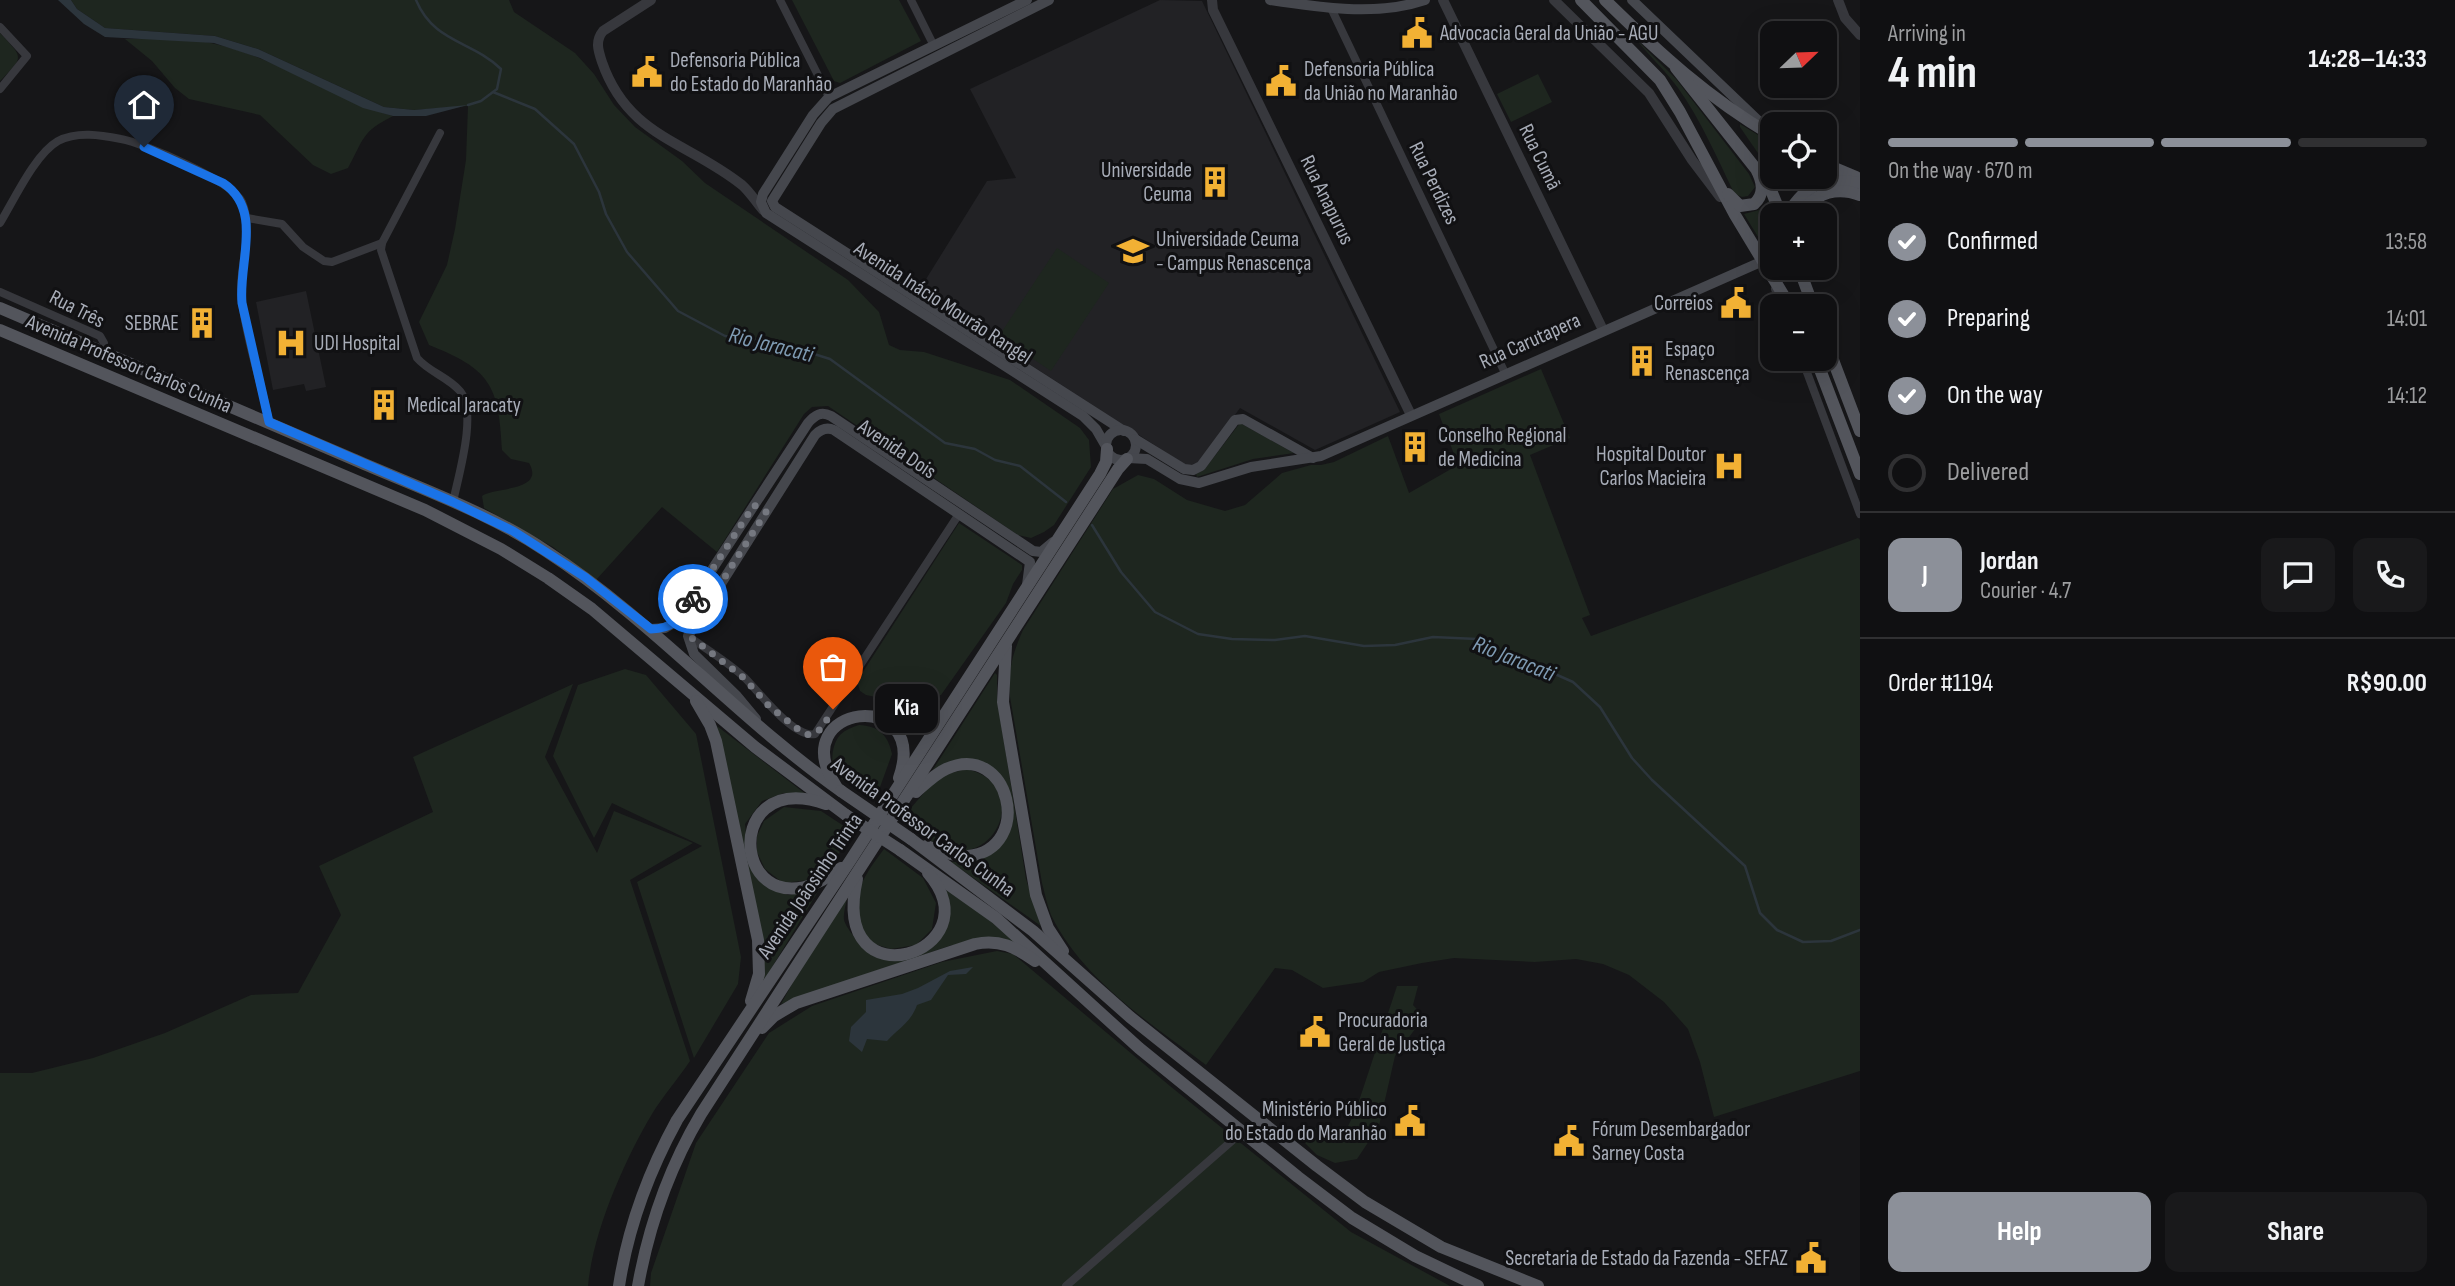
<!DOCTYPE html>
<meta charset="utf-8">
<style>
:root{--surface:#101012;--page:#19191b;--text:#f1f3f6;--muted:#9c9d9f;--line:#303032;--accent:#8c9099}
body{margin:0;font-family:"Sofia Sans Condensed",sans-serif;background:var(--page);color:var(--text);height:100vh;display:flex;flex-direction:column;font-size:26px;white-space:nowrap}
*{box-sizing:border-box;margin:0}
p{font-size:23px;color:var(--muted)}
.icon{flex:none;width:38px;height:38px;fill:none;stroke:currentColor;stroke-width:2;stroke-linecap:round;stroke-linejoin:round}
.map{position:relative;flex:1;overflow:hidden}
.drawer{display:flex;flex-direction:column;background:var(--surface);width:595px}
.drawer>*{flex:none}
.needle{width:46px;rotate:67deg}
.tools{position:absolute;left:1760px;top:21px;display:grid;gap:14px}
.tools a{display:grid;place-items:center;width:77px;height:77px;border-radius:14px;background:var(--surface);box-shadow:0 7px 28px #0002,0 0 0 2px var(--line);font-size:35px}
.pin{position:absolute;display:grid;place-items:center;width:60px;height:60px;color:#fff;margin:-72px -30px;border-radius:50% 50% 50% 0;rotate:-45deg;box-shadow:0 0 7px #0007}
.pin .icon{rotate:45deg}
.courier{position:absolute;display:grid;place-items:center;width:70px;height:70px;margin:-35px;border:5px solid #1a73e8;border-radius:50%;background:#fff;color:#222;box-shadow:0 2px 9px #0007}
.bubble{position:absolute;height:49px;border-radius:14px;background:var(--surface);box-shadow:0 7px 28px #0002,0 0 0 2px var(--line);font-size:23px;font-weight:700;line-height:49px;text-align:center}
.head em{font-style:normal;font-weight:700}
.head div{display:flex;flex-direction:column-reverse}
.head{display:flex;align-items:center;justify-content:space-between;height:119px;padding:0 28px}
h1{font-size:46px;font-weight:700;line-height:52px}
.bar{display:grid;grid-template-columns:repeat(4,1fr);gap:10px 7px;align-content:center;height:84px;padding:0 28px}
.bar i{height:9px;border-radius:5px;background:var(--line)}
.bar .current{background:var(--accent)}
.bar p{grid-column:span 4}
.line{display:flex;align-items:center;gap:18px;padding:0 28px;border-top:2px solid var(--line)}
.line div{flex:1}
.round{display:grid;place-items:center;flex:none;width:74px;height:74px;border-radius:14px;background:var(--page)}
ol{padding:0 28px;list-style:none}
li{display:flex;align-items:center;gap:21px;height:77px}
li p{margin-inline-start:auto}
li .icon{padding:7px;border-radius:50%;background:var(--accent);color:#fff;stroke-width:4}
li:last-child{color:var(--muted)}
li i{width:38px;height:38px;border:4px solid var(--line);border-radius:50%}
.cta{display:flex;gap:14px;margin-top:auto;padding:14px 28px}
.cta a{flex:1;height:80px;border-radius:14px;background:var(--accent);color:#fff;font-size:28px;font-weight:700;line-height:80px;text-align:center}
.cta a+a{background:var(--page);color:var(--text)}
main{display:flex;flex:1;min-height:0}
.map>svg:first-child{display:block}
</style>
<main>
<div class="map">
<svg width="1860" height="1286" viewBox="0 0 1860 1286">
<rect width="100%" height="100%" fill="#161618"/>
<g fill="#222225">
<path d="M 1160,0 L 1202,1 L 1400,412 L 1315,450 L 1240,408 L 1200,462 L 1187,466 L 918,292 L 987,181 L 1016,178 L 970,89 Z"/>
<path d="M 306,291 L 326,387 L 306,391 L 304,384 L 273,390 L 256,302 Z"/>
</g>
<g fill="#1e261f">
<path d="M 71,0 L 509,0 L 514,12 L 575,53 L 594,74 L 614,105 L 635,127 L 682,161 L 705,183 L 848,280 L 879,312 L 889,345 L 900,350 L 924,352 L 1010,380 L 1080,428 L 1089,440 L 1091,467 L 1054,525 L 1044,532 L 1031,538 L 1018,535 L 828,406 L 812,407 L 804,414 L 717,552 L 662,507 L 596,580 L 553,547 L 484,508 L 482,496 C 492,487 546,492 529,463 L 511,459 L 502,450 C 499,385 490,369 429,345 L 419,322 L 447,265 L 455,229 L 466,160 L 468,106 L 414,110 L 384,107 L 258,49 L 215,36 L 105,28 L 77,9 Z"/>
<path d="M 792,0 L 899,0 L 921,41 L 840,83 L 834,81 Z"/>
<path d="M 0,33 C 24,59 24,56 0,81 Z"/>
<path d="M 125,39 C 154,39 187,37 215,44 C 278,58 332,98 393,116 C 361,132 364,139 348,168 L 331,174 L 313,165 L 260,115 L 189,99 L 175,88 L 152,61 Z"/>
<path d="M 1636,39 L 1676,79 L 1749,174 L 1755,187 L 1748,196 L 1742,197 L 1734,193 C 1717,158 1701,120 1678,88 C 1665,70 1649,56 1636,39 Z"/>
<path d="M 1538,74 L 1552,102 L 1511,122 L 1497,94 Z"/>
<path d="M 1740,124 L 1773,144 L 1773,175 L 1740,127 Z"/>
<path d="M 1770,200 L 1776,215 L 1773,215 L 1773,225 L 1760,240 L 1744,214 L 1759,210 Z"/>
<path d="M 1057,248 L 1109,283 L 1051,371 L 999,336 Z"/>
<path d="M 1541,369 L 1570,438 L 1530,455 L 1590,615 L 1582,618 L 1591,636 L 1858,538 L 1860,540 L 1860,1071 L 1714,1117 L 1700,1062 L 1688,1029 L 1664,1002 L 1629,975 L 1603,964 L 1576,959 L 1535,962 L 1454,958 L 1422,963 L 1379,972 L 1363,982 L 1323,988 L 1292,970 L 1275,968 L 1206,1065 C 1150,1023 1083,980 1051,915 C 1047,905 1045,894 1042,883 L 1010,697 C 1008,670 1012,655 1023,630 L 1113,489 L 1138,475 L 1154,479 L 1187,500 L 1225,511 L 1245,505 L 1282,473 L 1311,465 L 1321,465 L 1334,462 L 1388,436 L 1409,493 L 1458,465 L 1439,414 Z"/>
<path d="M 1240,423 L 1294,453 L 1253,459 L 1197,477 L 1196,474 L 1204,470 Z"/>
<path d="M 959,523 L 1022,565 L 1022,570 L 1013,584 L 1006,603 L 941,695 L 909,704 L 897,704 L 890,700 L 866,695 L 860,691 L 857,681 Z"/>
<path d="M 625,669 L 646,675 L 696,734 L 741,957 L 738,984 L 694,1058 L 637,882 L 702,846 L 612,803 L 594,838 L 553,756 L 578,685 Z"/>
<path d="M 995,673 L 997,675 L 997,698 L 1026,879 L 1041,926 L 951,862 C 1003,858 995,850 1012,805 L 972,759 L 953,761 L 932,771 Z"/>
<path d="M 573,684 L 545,757 L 597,853 L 614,811 L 693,843 L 630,880 L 690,1061 C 678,1079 663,1096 652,1114 C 624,1161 593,1232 588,1286 L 0,1286 L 0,1073 L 32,1073 L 93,1058 L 165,1033 L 251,995 L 298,993 L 341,915 L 319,866 L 433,812 L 413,757 Z"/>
<path d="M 859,725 C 879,726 888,735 892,754 L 880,787 L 873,798 C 862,791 849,785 839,777 C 829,768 831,745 840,735 C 845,730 852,727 859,725 Z"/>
<path d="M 717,726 L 807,795 L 784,793 L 762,801 L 745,824 L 750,867 L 759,881 L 788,895 L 819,890 L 758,990 L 763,972 L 733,802 Z"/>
<path d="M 966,769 C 1036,784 993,880 933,842 C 922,835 913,825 903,817 L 930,786 L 944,775 Z"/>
<path d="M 784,807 L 821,811 L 853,832 L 833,862 L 810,880 L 783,883 L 765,869 L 757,852 L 757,836 L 764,821 Z"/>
<path d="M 884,849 L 923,878 L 936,903 L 932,929 L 916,945 L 891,949 L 871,943 C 867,936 859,927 857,919 C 852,892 868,870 884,849 Z"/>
<path d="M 944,889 L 964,900 L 1020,945 L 952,945 L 781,1004 L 798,973 L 847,898 C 846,905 843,913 844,920 C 845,924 849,930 852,934 C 874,973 936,966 947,921 C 949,911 946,899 944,889 Z"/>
<path d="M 997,951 L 1013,954 L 1170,1086 L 1351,1232 L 1450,1286 L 650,1286 L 651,1273 L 696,1143 L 769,1033 L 812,1006 L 942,962 Z"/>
<path d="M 1397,986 L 1418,986 L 1413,1005 L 1424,1017 L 1395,1056 L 1379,1126 L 1357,1159 L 1335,1163 L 1317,1155 L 1303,1141 L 1302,1135 L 1307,1129 L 1319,1128 L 1337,1136 L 1345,1132 L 1356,1110 Z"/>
</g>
<g fill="#2c353c">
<path d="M 58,0 L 71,0 L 77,9 L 105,28 L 215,36 L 258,49 L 384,107 L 414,110 L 468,105 L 426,116 L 393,116 L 363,108 L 260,58 L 214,43 L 105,37 L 84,24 Z"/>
<path d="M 973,967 L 966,974 L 948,975 L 931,1000 L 917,1005 C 911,1022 899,1028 887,1041 L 867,1039 L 862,1052 L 849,1041 L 851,1027 L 866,1012 L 866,1000 L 902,994 L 918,988 L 950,971 Z"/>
</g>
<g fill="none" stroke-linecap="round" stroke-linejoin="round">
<g stroke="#2c353c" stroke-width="2.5">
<path d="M 416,0 C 434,43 471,40 501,69 L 497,89 L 493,92"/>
<path d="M 468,105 L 481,101 L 493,92 L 535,109 L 574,144 L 599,192 L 606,214 L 627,252 L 678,311 L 725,336 L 779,343 L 830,359 L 945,443 L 975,449 L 995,460 L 1020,466 L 1066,502"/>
<path d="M 1092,525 L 1121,572 L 1155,612 L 1198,634 L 1232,639 L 1275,640 L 1305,636 L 1364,646 L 1395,645 L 1433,637 L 1477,639 L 1502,656 L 1546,670 L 1573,682 L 1600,707 L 1632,758 L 1652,780 L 1745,866 L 1760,913 L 1777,930 L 1803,942 L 1831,941 L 1860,930"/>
</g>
<g stroke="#37383d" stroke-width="8">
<path d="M 780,0 L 829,97"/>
<path d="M 911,0 L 934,46"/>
<path d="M 1331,8 L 1505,373"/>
<path d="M 0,27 L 27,56 L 0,89"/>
<path d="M 440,133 L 382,243 L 381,250 L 417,358 C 429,372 448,377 460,391 C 478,412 458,477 453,502"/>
<path d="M 247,218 L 282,224 L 303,247 L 324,261 L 332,262 L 382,243"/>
<path d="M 0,223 C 14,200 35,154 58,141 C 77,131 101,135 121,139 C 144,143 234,182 242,202 C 255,233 237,269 242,302 C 247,342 261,382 269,421"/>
<path d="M 1775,289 L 1781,306"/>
<path d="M 0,292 L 100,336 L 104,343 L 102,351"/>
<path d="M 1802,359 L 1860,514"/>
<path d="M 688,636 C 707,650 728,662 745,678 C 759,692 794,739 815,734 L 959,514"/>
<path d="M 1066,1286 L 1242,1132"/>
</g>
<g stroke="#37383d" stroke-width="10">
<path d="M 651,0 L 603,31 C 595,41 598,50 602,62 C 628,137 687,141 742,185 C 750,192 756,202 763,210"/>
<path d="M 1212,0 L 1213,10 L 1411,415"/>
<path d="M 1443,0 L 1603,330"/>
<path d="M 1554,0 L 1649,93 L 1692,160 L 1720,197"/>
<path d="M 1838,0 L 1845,18 L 1860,35"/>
</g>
<g stroke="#45474d" stroke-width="10">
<path d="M 1027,0 L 829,97 L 813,115 L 763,194 L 761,202 L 766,213 L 1083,416 L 1096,429 L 1107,448"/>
<path d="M 1049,0 L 833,109 L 821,123 L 772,201 L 775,207 L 1124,431"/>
<path d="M 1270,0 C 1320,7 1375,17 1425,0"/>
<path d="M 1632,0 L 1764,126"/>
<circle cx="1121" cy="445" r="15"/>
<path d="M 1135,439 L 1184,469 L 1193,470 L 1201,466 L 1235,420 L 1243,419 L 1313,458"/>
<path d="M 1128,458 L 1147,459 L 1180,479 L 1199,483 L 1251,467 L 1321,456 L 1763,261"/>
<path d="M 651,629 L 665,628 L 679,620 L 808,423 C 815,415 821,411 831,416 L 1033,551 L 1041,552 L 1053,542"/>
<path d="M 756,719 L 736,695 L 694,654 L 688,636 L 815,435 C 821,429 827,427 834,430 L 1030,562 L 1027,585"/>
</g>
<g stroke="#53555c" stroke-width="12">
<path d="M 1581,0 L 1660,80 L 1680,112 L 1735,215 L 1790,306"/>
<path d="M 1605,0 C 1658,52 1708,98 1773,136"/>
<path d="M 1676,68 L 1756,169 C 1763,182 1765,194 1754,204 L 1740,206 L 1728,194"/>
<path d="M 1825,164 L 1856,177"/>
<path d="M 1764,173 L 1781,215"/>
<path d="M 1787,215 C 1808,182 1822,177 1860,183"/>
<path d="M 1799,215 C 1814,194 1835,186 1860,195"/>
<path d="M 1763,261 L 1773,242"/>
<path d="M 1799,268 L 1813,306"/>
<path d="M 0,308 C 119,358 237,409 355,460 C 419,488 488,512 546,551 C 654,621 736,717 841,791"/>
<path d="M 0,330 L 425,510 L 501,549 L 548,578 L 592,609 L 755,747 L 846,815"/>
<path d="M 1825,339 L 1860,431"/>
<path d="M 1816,359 L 1860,474"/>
<path d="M 1006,646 L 1003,702 L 1036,895 L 1048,928 L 1063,951"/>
<path d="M 696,701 L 710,725 L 716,741 L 758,940 L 759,974 L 751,1001"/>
<path d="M 836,786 C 782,703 931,686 899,778"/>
<path d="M 916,792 C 925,784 935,774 946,769 C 1010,740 1035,849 968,856 C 954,857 939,850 926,846"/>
<path d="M 826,804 C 712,765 735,948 841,868"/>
<path d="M 911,839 L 1033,931 L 1130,1017 L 1317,1166 L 1365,1202 L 1441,1247 L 1538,1286"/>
<path d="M 900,850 L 996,918 L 1139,1048 L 1298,1177 L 1352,1218 L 1415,1256 L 1478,1286"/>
<path d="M 857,879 C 828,1007 997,952 928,873"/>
<path d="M 762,1028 L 774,1016 L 796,1003 L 975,944 C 999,939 1016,947 1035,961"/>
<path d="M 619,1286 C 628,1227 648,1173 677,1120 L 850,861 L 1100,474 L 1106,462 L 1107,449"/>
<path d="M 638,1286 C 649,1225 669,1168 701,1114 L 1118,469 L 1127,459"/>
</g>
<g stroke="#53555c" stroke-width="12">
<path d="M 841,791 L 911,839"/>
<path d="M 846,815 L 900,850"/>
</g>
</g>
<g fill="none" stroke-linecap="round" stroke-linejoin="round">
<path stroke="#757880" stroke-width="7" stroke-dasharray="0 12.6" d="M 693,599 L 754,505 L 766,512 L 688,635 L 744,678 L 769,706 L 804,734 C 820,738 826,720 833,709"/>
<path stroke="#1a73e8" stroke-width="9" d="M 144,147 L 223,183 C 264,210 238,263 242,303 L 269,422 L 453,502 L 513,531 L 585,577 L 651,629 C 674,629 681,617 693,599"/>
</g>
<defs>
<symbol id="civic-bare" viewBox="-9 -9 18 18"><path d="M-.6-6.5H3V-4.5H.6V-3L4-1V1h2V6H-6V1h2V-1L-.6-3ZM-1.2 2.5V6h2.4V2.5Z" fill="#f2b134" stroke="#111113" stroke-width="2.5" paint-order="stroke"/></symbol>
<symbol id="building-bare" viewBox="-9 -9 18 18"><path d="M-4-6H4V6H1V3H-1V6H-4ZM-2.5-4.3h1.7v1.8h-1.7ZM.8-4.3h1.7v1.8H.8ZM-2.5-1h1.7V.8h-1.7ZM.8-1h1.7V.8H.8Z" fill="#f2b134" stroke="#111113" stroke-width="2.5" paint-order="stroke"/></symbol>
<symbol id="university-bare" viewBox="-9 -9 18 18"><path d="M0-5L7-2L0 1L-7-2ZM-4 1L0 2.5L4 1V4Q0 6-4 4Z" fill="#f2b134" stroke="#111113" stroke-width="2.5" paint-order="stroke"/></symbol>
<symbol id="hospital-bare" viewBox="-9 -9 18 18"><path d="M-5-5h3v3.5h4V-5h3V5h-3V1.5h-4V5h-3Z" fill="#f2b134" stroke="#111113" stroke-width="2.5" paint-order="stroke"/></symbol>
</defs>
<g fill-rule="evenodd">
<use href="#civic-bare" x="1395" y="11" width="44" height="44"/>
<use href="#civic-bare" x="625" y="50" width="44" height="44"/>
<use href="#civic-bare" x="1259" y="59" width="44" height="44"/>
<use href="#building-bare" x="1193" y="160" width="44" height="44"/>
<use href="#university-bare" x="1111" y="229" width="44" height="44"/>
<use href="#civic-bare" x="1714" y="281" width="44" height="44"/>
<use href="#building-bare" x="180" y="301" width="44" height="44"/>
<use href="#hospital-bare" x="269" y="321" width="44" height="44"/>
<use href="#building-bare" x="1620" y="339" width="44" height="44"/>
<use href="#building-bare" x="362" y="383" width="44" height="44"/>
<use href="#building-bare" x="1393" y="425" width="44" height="44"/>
<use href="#hospital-bare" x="1707" y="444" width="44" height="44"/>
<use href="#civic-bare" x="1293" y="1010" width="44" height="44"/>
<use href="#civic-bare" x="1388" y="1099" width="44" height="44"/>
<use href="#civic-bare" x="1547" y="1119" width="44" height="44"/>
<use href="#civic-bare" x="1789" y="1236" width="44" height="44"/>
</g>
<g text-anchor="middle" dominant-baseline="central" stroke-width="6" stroke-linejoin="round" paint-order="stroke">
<g font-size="21" fill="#a8adb8" stroke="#111113" text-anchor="start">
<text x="1440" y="33">Advocacia Geral da União - AGU</text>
<text x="670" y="60">Defensoria Pública<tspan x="670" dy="24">do Estado do Maranhão</tspan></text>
<text x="1304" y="69">Defensoria Pública<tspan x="1304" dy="24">da União no Maranhão</tspan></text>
<text x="1192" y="170" text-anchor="end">Universidade<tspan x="1192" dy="24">Ceuma</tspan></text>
<text x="1156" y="239">Universidade Ceuma<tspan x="1156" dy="24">- Campus Renascença</tspan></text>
<text x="1713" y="303" text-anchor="end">Correios</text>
<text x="179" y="323" text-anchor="end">SEBRAE</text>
<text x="314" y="343">UDI Hospital</text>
<text x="1665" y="349">Espaço<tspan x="1665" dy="24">Renascença</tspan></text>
<text x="407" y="405">Medical Jaracaty</text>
<text x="1438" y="435">Conselho Regional<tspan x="1438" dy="24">de Medicina</tspan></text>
<text x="1706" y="454" text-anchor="end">Hospital Doutor<tspan x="1706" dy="24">Carlos Macieira</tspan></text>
<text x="1338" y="1020">Procuradoria<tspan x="1338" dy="24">Geral de Justiça</tspan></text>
<text x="1387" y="1109" text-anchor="end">Ministério Público<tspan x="1387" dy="24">do Estado do Maranhão</tspan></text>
<text x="1592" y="1129">Fórum Desembargador<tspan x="1592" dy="24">Sarney Costa</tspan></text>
<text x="1788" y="1258" text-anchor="end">Secretaria de Estado da Fazenda - SEFAZ</text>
</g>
<g font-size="21" fill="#a8adb8" stroke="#111113">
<text transform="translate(1540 157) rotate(64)">Rua Cumã</text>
<text transform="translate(1434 183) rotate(64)">Rua Perdizes</text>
<text transform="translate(1327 200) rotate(64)">Rua Anapurus</text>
<text transform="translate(943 303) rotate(33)">Avenida Inácio Mourão Rangel</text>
<text transform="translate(77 309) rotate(27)">Rua Três</text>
<text transform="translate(1530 341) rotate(-24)">Rua Carutapera</text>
<text transform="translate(129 364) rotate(23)">Avenida Professor Carlos Cunha</text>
<text transform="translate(897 449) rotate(34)">Avenida Dois</text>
<text transform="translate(923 827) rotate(36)">Avenida Professor Carlos Cunha</text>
<text transform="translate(810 886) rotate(-56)">Avenida Joãosinho Trinta</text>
</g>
<g font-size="23" font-style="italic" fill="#7f9bb3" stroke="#111113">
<text transform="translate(771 345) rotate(14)">Rio Jaracati</text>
<text transform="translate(1514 659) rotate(22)">Rio Jaracati</text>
</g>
</g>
</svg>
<div class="tools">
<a><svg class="needle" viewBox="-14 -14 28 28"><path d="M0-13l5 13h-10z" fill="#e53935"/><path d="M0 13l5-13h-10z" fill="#9c9d9f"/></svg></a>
<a><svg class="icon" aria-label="locate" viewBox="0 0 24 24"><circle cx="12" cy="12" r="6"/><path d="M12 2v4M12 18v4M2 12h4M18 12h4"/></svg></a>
<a>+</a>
<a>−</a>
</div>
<div class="pin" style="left:833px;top:709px;background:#ea580c"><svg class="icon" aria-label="bag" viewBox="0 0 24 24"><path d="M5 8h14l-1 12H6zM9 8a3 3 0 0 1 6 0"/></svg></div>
<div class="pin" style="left:144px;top:147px;background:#1f2937"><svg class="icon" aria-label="home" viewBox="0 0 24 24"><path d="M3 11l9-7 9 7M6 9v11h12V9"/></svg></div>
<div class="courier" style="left:693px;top:599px"><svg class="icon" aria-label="bike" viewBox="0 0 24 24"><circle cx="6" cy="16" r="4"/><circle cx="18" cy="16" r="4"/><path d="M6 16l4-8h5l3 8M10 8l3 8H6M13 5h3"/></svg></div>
<div class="bubble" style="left:875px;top:684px;width:63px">Kia</div>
</div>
<section class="drawer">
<div class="head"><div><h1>4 min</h1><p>Arriving in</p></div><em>14:28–14:33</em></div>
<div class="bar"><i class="current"></i><i class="current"></i><i class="current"></i><i></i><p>On the way · 670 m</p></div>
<ol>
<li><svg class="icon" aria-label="check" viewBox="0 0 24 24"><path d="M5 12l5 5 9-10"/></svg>Confirmed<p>13:58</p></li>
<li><svg class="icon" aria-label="check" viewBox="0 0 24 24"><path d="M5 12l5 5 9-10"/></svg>Preparing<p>14:01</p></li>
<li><svg class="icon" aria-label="check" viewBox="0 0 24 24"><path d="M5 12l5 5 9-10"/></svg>On the way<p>14:12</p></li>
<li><i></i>Delivered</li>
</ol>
<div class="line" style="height:126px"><b class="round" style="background:var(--accent);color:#fff">J</b><div><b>Jordan</b><p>Courier · 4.7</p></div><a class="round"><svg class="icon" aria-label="chat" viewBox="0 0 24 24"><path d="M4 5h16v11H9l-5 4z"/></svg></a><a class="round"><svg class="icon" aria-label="phone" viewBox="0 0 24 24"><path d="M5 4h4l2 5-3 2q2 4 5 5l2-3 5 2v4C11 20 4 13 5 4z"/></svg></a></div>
<div class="line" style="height:91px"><div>Order #1194</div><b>R$90.00</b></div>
<div class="cta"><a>Help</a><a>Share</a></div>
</section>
</main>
